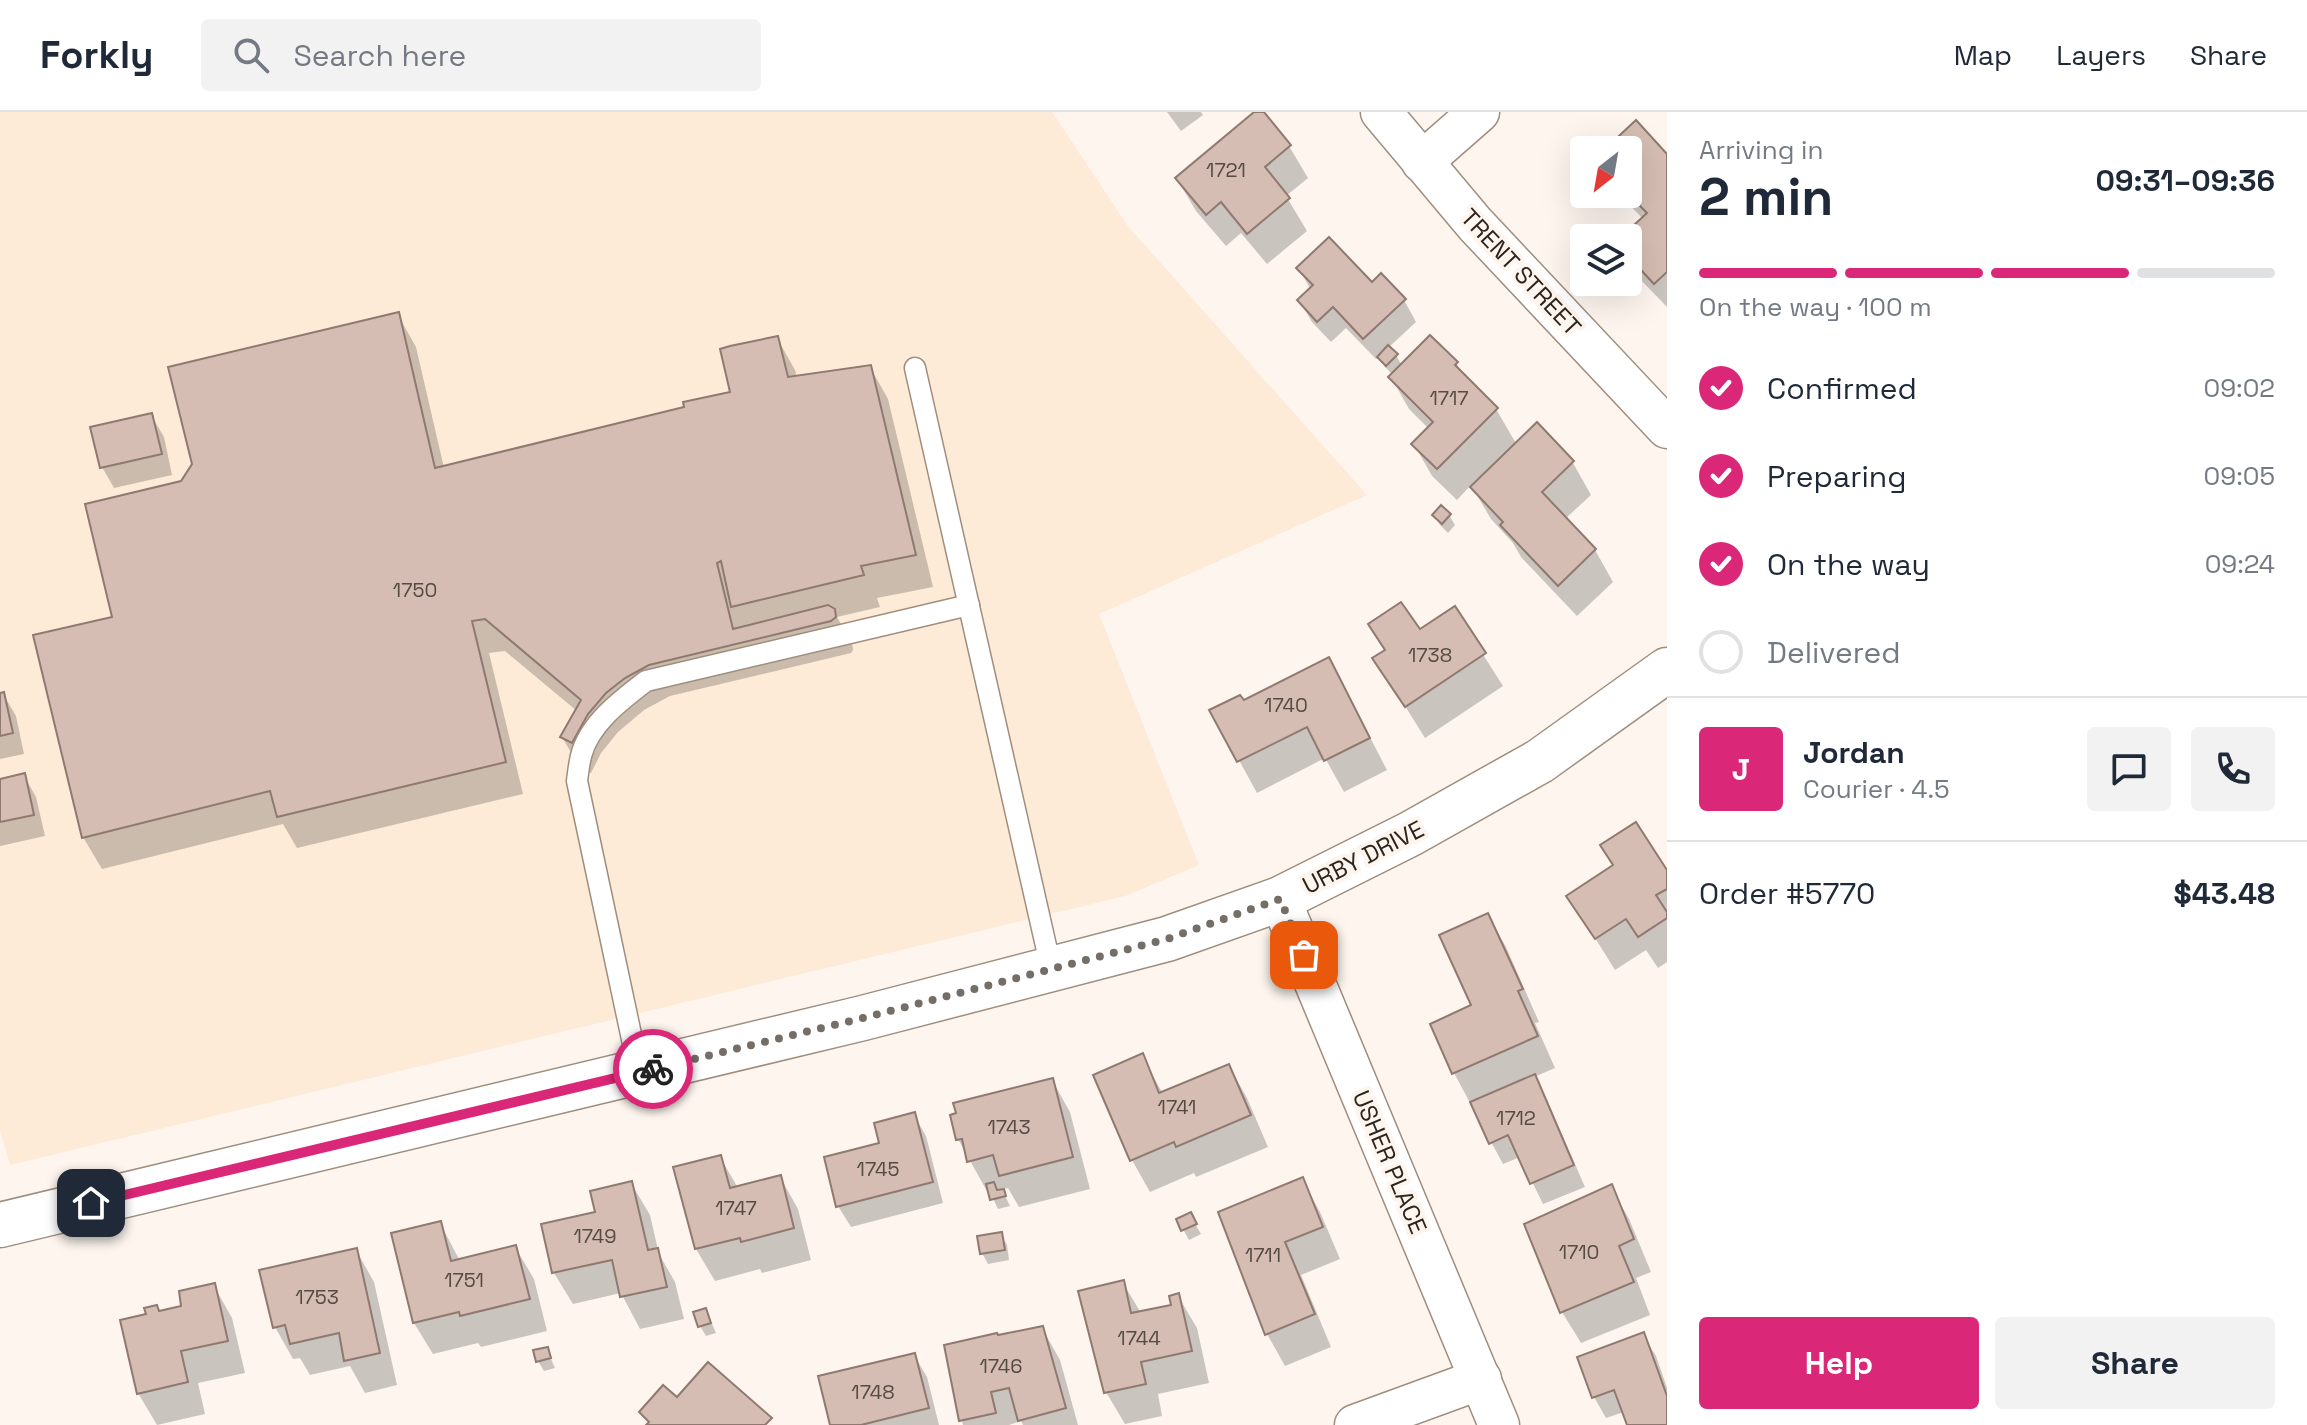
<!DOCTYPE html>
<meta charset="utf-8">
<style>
:root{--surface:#fff;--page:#f2f2f3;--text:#1f2937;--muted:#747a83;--line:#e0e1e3;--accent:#db2777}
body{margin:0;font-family:"Space Grotesk",sans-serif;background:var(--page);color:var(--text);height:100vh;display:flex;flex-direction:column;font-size:30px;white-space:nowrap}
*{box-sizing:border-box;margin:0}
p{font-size:26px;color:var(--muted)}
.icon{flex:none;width:44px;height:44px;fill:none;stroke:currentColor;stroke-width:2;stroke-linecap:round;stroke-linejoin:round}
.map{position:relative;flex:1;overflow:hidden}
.details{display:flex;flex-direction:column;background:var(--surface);width:640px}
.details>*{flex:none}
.needle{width:52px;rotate:211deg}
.buttons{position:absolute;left:1570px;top:24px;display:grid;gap:16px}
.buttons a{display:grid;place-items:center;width:72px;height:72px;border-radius:8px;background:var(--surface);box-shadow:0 8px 32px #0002;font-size:40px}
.pin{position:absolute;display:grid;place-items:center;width:68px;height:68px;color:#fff;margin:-34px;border-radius:16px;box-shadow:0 4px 12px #0006}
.courier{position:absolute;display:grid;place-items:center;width:80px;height:80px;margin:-40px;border:6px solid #db2777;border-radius:50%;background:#fff;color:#222;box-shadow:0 2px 10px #0007}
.summary em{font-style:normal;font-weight:600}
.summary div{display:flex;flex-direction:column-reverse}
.summary{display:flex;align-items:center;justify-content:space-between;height:136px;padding:0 32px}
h1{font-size:52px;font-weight:600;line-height:60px}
.bar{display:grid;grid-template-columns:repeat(4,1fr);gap:12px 8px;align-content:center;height:96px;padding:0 32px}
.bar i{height:10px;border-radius:6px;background:var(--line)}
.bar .selected{background:var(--accent)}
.bar p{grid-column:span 4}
.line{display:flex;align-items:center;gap:20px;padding:0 32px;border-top:2px solid var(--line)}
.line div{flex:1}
.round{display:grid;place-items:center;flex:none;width:84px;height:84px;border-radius:8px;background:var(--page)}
ol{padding:0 32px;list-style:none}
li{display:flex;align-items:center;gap:24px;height:88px}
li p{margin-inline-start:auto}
li .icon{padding:8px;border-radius:50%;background:var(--accent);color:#fff;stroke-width:4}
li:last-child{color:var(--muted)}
li i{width:44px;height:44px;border:4px solid var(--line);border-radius:50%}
.primary-button{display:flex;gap:16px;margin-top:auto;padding:16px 32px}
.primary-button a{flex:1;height:92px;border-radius:8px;background:var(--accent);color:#fff;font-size:32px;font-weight:600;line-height:92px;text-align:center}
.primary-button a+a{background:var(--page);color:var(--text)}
header{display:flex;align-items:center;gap:48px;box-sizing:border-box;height:112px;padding:0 40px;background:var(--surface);border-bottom:2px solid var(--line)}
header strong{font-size:38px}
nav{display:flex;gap:44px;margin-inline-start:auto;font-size:28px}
.search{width:560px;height:72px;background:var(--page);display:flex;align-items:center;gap:20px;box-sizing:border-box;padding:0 28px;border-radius:8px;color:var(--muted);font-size:30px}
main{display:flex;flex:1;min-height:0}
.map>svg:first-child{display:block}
</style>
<header>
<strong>Forkly</strong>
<div class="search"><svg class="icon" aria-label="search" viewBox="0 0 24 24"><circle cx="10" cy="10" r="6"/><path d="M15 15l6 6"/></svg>Search here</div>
<nav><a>Map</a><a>Layers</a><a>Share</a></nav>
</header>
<main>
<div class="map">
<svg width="1667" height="1313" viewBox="0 0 1667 1313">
<rect width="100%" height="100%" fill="#fdf5ee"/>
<path fill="#fdead7" d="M 0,0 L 1052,0 L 1127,113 L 1367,383 L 1099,502 L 1199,753 L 1125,784 L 10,1053 L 0,1017 Z"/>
<g fill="#0003">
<path d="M 1167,0 L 1201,0 L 1203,3 L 1181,19 Z"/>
<path d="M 1257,0 L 1261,0 L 1289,34 L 1308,66 L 1286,84 L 1307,119 L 1267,152 L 1241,121 L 1226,134 L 1196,99 L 1177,67 Z"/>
<path d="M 1635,11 L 1667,45 L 1667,195 L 1636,163 L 1628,149 L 1628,126 L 1623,126 L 1643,107 L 1619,82 L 1628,82 L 1628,38 L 1607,38 Z"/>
<path d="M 1299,157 L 1372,173 L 1404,188 L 1416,210 L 1388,236 L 1396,243 L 1402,254 L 1456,251 L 1465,266 L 1496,297 L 1517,333 L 1537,313 L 1573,351 L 1591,383 L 1565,407 L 1595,438 L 1613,470 L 1577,504 L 1521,445 L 1513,431 L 1491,407 L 1471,373 L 1457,388 L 1432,364 L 1414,332 L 1429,317 L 1409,297 L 1391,265 L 1393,263 L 1385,255 L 1379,245 L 1376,247 L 1346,216 L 1331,230 L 1312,210 L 1299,188 L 1311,178 Z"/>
<path d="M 398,203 L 416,235 L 444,356 L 687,296 L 732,282 L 777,226 L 795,258 L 797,266 L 870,255 L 888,287 L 933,475 L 877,486 L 880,495 L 837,505 L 852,531 L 853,538 L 851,541 L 670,584 L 644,598 L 618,620 L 601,641 L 591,661 L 580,656 L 562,625 L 577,599 L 505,539 L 489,541 L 523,682 L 297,736 L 283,712 L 102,757 L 83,725 L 115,506 L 182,371 Z"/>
<path d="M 151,303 L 164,325 L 172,363 L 114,376 L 102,355 Z"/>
<path d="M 1434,403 L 1449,403 L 1455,413 L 1448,421 L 1440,413 Z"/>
<path d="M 1454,497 L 1503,574 L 1425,626 L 1375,546 Z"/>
<path d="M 1346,579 L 1387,658 L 1344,680 L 1325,646 L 1257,681 L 1212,599 L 1243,591 Z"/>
<path d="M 3,582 L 16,604 L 24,642 L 0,647 L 0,583 Z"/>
<path d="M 24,664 L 36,685 L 45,724 L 0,734 L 0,669 Z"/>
<path d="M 1667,762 L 1667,850 L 1658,856 L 1646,838 L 1615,858 L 1569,784 Z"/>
<path d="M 1488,803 L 1506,835 L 1539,910 L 1535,911 L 1555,956 L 1534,965 L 1546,986 L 1585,1075 L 1543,1092 L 1520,1045 L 1503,1052 L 1454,961 L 1474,894 Z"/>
<path d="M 1142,944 L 1163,982 L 1229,954 L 1247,986 L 1268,1035 L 1196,1065 L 1194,1061 L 1150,1080 L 1132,1048 Z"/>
<path d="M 1052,968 L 1070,1000 L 1090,1077 L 1019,1095 L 1008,1076 L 1002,1077 L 1010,1094 L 998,1097 L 990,1080 L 988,1081 L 958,1027 L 959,1003 Z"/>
<path d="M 914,1003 L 926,1024 L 943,1091 L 851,1115 L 838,1094 L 881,1032 Z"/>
<path d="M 720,1045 L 738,1076 L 780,1065 L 798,1097 L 811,1148 L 762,1161 L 760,1157 L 715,1169 L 696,1137 L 675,1057 Z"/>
<path d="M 1302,1068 L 1320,1100 L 1340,1147 L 1301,1163 L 1331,1235 L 1285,1254 L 1267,1222 L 1220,1102 Z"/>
<path d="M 631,1071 L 650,1103 L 659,1142 L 675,1170 L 684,1207 L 640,1217 L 621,1181 L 573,1192 L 554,1161 L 544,1114 L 597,1101 Z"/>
<path d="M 1611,1075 L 1629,1107 L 1651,1160 L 1636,1166 L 1650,1203 L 1581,1231 L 1562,1200 Z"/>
<path d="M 1190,1103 L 1201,1122 L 1189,1128 L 1178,1108 Z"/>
<path d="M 440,1111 L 460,1149 L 515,1135 L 534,1167 L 547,1219 L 481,1235 L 478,1231 L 433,1242 L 414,1211 Z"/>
<path d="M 1001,1123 L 1007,1133 L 1009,1148 L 988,1152 L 982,1141 Z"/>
<path d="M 356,1138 L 374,1170 L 397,1273 L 365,1281 L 350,1254 L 310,1263 L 300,1246 L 293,1247 L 275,1215 Z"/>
<path d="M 1123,1171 L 1141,1201 L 1173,1194 L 1178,1184 L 1197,1216 L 1209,1271 L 1158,1282 L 1162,1304 L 1125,1312 L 1106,1280 Z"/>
<path d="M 214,1174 L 232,1206 L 245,1261 L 198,1271 L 205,1302 L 157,1313 L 138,1281 L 147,1204 L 184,1195 Z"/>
<path d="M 706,1198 L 716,1221 L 706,1224 L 700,1214 Z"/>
<path d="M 1042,1216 L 1060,1248 L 1078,1313 L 1023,1313 L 1021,1309 L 1009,1313 L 963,1313 L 946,1234 Z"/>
<path d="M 1643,1223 L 1656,1244 L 1667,1276 L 1667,1313 L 1629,1313 L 1624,1300 L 1606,1306 L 1594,1285 Z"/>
<path d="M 547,1238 L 555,1256 L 544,1259 L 538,1249 Z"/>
<path d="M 914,1243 L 927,1265 L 939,1313 L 832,1313 Z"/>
</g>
<g fill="#d5bdb3" stroke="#8f7970" stroke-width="2">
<path d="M 1254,0 L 1264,0 L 1291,33 L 1265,55 L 1290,86 L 1247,122 L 1221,90 L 1206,103 L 1175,66 Z"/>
<path d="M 1636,8 L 1667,42 L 1667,160 L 1654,172 L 1628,144 L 1628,126 L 1620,126 L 1647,101 L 1628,82 L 1628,38 L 1604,38 Z"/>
<path d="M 1329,125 L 1372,170 L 1381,161 L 1406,187 L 1363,227 L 1333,195 L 1317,210 L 1297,188 L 1313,173 L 1296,156 Z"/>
<path d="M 399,200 L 435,356 L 684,295 L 683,290 L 730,280 L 720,237 L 730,234 L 778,224 L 788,265 L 871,253 L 916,443 L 861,454 L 864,463 L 731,495 L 721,449 L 717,451 L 733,517 L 828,493 L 835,497 L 836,505 L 831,509 L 649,553 L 625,566 L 606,581 L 588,602 L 572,631 L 560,625 L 581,588 L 485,507 L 472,509 L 506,650 L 277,705 L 270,679 L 82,726 L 33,523 L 112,505 L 85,392 L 181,369 L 192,352 L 168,255 Z"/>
<path d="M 1430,223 L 1458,250 L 1455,253 L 1498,296 L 1437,357 L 1411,332 L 1433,310 L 1388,265 Z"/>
<path d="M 1388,233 L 1398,242 L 1386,254 L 1377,245 Z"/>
<path d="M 152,301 L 162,342 L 100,356 L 90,315 Z"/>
<path d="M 1537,310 L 1574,349 L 1542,380 L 1596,437 L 1558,474 L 1500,413 L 1503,410 L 1470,375 Z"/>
<path d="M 1441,393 L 1451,402 L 1442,412 L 1432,403 Z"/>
<path d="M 1401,490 L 1420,517 L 1455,494 L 1486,541 L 1405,595 L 1372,546 L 1385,538 L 1368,512 Z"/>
<path d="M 1329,545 L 1370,626 L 1324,649 L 1307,615 L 1237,650 L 1209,598 L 1240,583 L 1244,588 Z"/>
<path d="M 4,580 L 13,621 L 0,624 L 0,581 Z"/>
<path d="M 25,661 L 34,703 L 0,710 L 0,667 Z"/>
<path d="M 1636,710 L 1667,758 L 1667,777 L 1656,783 L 1667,800 L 1667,806 L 1638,825 L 1626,807 L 1595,827 L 1566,784 L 1613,753 L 1600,733 Z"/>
<path d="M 1488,801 L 1523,877 L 1518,879 L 1538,924 L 1452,962 L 1430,912 L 1471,893 L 1439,823 Z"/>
<path d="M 1143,941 L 1159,981 L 1229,952 L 1251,1003 L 1176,1035 L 1174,1030 L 1130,1049 L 1093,963 Z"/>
<path d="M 1535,962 L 1574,1053 L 1530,1072 L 1508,1023 L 1489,1032 L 1470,990 Z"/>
<path d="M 1053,966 L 1073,1045 L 999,1064 L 993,1043 L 967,1050 L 962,1027 L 956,1028 L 950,1003 L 956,1001 L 953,991 Z"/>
<path d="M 915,1000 L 933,1070 L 836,1095 L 824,1045 L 879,1031 L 874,1011 Z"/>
<path d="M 721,1043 L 730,1076 L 781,1063 L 794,1116 L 741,1130 L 740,1126 L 695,1137 L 673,1055 Z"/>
<path d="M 1303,1065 L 1323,1115 L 1285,1130 L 1315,1202 L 1265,1223 L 1218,1100 Z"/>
<path d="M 632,1069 L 648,1138 L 658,1136 L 667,1175 L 620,1185 L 612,1148 L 552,1161 L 541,1112 L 595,1100 L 590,1079 Z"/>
<path d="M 994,1070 L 997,1078 L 1004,1077 L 1006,1084 L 990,1088 L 986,1072 Z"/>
<path d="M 1612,1072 L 1634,1127 L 1619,1134 L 1634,1170 L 1560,1201 L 1524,1112 Z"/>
<path d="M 1191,1100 L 1197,1112 L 1181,1119 L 1176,1107 Z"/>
<path d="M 441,1109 L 451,1149 L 516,1133 L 530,1187 L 460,1204 L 459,1200 L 413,1211 L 391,1121 Z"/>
<path d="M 1002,1120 L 1005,1138 L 980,1142 L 977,1124 Z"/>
<path d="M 357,1136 L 380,1241 L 344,1249 L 339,1221 L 290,1232 L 285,1213 L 273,1216 L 259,1158 Z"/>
<path d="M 1124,1168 L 1131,1201 L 1171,1193 L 1169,1184 L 1179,1181 L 1192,1239 L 1141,1250 L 1146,1272 L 1104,1281 L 1078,1179 Z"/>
<path d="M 215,1171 L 228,1229 L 181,1239 L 188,1270 L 137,1282 L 120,1208 L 146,1202 L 144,1196 L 157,1193 L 159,1199 L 181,1194 L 179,1179 Z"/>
<path d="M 706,1196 L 711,1211 L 698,1215 L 693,1200 Z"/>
<path d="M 1043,1214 L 1066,1296 L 1018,1309 L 1009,1276 L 991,1280 L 996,1301 L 959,1309 L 944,1233 L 997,1221 L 998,1223 Z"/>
<path d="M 1644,1220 L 1667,1284 L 1667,1313 L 1627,1313 L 1614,1278 L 1592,1286 L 1577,1245 Z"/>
<path d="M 548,1235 L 551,1246 L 536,1250 L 533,1238 Z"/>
<path d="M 915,1241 L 929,1296 L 861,1313 L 830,1313 L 818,1264 Z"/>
<path d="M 708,1250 L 772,1306 L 765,1313 L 646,1313 L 649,1310 L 639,1300 L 663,1273 L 677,1285 Z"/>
</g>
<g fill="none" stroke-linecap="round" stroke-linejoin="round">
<defs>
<g id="lane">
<path d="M 915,256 L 1051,856"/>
<path d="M 639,960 L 577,669 C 578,661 579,652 581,644 C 589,612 621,588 646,569 L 969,493"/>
</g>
<g id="street">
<path d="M 1381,0 L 1475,112 L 1667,316"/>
<path d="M 1422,50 L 1479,0"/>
<path d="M 1280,787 L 1499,1313"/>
<path d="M 1355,1313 L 1481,1267"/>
</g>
<path id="secondary" d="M 0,1113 L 863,906 L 1167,827 L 1280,787 L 1410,722 L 1540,649 L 1667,558"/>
</defs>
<use href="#lane" stroke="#9f8e7e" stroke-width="23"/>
<use href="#street" stroke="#9f8e7e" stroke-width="43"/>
<use href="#secondary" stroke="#9f8e7e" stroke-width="47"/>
<use href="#lane" stroke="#fff" stroke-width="20"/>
<use href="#street" stroke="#fff" stroke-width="40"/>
<use href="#secondary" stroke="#fff" stroke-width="44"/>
</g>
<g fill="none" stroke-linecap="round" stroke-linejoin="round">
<path stroke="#746e67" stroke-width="8" stroke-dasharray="0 14.4" d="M 653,957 L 863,906 L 1167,827 L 1280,787 L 1304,843"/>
<path stroke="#db2777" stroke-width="10" d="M 91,1091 L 653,957"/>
</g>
<g text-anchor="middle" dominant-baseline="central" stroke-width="8" stroke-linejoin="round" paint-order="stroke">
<g font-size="20" fill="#564b43">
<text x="1226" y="58">1721</text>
<text x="1449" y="286">1717</text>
<text x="415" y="478">1750</text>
<text x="1430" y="543">1738</text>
<text x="1286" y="593">1740</text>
<text x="1177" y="995">1741</text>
<text x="1516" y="1006">1712</text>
<text x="1009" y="1015">1743</text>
<text x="878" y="1057">1745</text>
<text x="736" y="1096">1747</text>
<text x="595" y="1124">1749</text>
<text x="1579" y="1140">1710</text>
<text x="1263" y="1143">1711</text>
<text x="464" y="1168">1751</text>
<text x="317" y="1185">1753</text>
<text x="1139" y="1226">1744</text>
<text x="1001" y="1254">1746</text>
<text x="873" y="1280">1748</text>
</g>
<g font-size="24" fill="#2b251e" stroke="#fdf5ee">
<text transform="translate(1521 160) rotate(47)">TRENT STREET</text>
<text transform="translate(1363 745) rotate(-27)">URBY DRIVE</text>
<text transform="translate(1390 1050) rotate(67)">USHER PLACE</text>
</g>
</g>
</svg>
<div class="buttons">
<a><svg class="needle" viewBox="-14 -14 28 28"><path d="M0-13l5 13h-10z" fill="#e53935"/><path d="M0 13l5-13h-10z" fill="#747a83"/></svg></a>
<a><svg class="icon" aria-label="layers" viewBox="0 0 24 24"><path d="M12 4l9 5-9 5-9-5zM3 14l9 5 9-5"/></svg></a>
</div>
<div class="pin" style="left:1304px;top:843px;background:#ea580c"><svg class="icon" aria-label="bag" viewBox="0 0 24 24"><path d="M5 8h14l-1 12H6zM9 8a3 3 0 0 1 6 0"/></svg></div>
<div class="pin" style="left:91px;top:1091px;background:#1f2937"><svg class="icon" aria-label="home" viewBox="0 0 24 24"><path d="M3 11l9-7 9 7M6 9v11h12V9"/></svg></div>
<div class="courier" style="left:653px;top:957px"><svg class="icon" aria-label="bike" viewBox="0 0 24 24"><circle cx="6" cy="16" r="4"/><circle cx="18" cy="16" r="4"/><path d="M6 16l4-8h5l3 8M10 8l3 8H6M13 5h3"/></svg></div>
</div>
<section class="details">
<div class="summary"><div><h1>2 min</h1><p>Arriving in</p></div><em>09:31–09:36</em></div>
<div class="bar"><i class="selected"></i><i class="selected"></i><i class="selected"></i><i></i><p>On the way · 100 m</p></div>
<ol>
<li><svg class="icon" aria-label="check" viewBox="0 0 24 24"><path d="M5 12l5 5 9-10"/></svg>Confirmed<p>09:02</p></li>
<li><svg class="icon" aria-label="check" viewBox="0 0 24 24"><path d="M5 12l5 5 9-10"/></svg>Preparing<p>09:05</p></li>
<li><svg class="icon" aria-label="check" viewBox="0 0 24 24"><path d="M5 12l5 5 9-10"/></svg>On the way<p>09:24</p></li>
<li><i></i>Delivered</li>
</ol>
<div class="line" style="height:144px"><b class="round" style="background:var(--accent);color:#fff">J</b><div><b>Jordan</b><p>Courier · 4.5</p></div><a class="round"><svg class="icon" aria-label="chat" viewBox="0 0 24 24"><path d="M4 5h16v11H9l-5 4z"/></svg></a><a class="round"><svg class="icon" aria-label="phone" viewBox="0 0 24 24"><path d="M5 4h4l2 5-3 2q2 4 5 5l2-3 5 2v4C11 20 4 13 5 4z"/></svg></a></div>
<div class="line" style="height:104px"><div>Order #5770</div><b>$43.48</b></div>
<div class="primary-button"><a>Help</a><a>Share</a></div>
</section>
</main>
